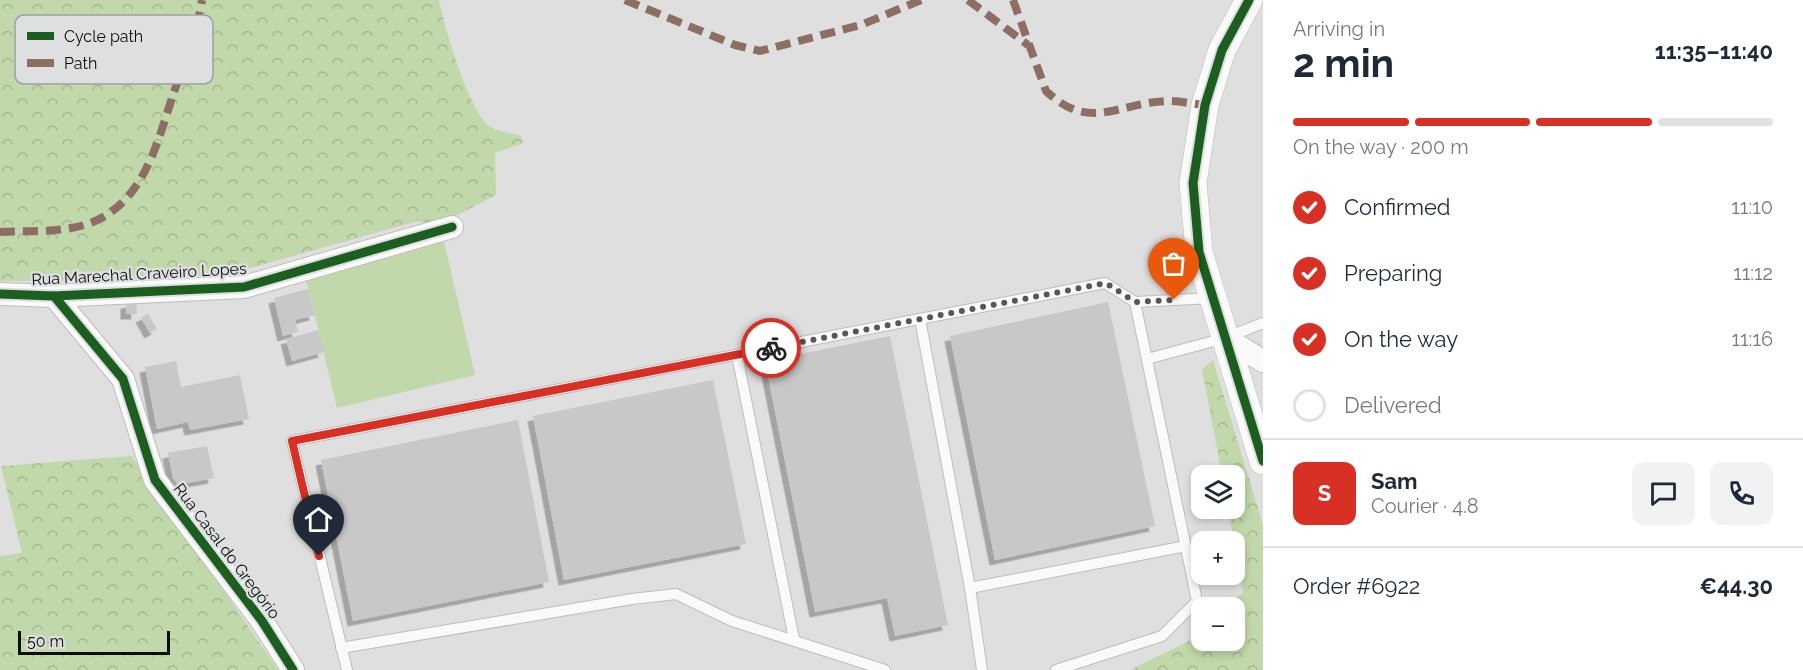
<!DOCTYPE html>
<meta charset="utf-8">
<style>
:root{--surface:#fff;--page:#f2f2f3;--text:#1f2937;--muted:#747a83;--line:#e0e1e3;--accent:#d93025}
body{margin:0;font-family:Raleway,sans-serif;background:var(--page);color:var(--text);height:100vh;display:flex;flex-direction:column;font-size:22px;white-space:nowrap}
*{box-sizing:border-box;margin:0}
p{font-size:20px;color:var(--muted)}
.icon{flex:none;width:33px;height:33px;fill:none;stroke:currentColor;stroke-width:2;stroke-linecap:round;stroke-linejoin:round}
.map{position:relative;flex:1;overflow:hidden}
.details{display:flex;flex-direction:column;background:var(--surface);width:540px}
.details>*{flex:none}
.controls{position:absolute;left:1191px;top:465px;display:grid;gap:12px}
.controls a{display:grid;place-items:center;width:54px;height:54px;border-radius:12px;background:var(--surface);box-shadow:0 3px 9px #0003;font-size:30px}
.scale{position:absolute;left:18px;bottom:15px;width:152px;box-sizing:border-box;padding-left:6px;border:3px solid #0d0e0e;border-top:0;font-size:16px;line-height:21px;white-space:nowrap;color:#0d0e0e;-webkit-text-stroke:4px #dedfe0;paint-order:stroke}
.pin{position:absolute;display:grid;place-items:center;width:51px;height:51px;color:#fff;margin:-62px -26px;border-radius:50% 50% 50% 0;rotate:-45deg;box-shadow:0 0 6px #0007}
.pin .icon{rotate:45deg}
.courier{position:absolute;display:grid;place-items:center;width:60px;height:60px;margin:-30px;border:4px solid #d93025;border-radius:50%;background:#fff;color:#222;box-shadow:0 2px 8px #0007}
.head em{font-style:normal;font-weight:700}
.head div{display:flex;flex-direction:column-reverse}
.head{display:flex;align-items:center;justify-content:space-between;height:102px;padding:0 30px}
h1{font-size:39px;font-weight:700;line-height:45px}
.bar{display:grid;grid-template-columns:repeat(4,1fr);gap:9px 6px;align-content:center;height:72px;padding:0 30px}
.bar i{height:8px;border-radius:4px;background:var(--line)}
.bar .selected{background:var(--accent)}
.bar p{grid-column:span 4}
.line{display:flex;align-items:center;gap:15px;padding:0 30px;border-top:2px solid var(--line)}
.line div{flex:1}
.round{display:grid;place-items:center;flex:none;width:63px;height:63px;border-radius:12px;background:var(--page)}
ol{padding:0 30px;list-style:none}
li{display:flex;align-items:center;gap:18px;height:66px}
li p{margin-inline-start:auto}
li .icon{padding:6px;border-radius:50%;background:var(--accent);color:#fff;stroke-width:4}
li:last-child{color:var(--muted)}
li i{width:33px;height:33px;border:3px solid var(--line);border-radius:50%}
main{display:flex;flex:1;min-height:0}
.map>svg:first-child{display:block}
</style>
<main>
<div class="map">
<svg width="1263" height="670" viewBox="0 0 1263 670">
<defs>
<pattern id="forest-crowns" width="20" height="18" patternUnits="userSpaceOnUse" patternTransform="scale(1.5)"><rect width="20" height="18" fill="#c0d8aa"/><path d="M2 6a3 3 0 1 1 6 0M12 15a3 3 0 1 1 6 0" fill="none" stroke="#a4b891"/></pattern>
<filter id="shadow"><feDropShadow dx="-5.5" dy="5.5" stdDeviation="0" flood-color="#0004"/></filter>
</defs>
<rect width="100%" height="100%" fill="#dfdfdf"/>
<path fill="#c0d8aa" d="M 444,242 L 475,375 L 337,408 L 305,275 Z"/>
<g fill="url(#forest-crowns)">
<path d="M 0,0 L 439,0 C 444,26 469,111 489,126 C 497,132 512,133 521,136 L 523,143 L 495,153 L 496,195 L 444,222 L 414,222 L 254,267 L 191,277 L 88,281 L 0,281 Z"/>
<path d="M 1213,360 L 1263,525 L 1263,670 L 1130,670 L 1191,640 L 1201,630 L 1202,640 L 1234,640 L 1234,608 L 1226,607 L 1243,592 L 1228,509 L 1234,508 L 1234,476 L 1222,475 L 1202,369 Z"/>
<path d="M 132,456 L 278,670 L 0,670 L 0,556 L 22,553 L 1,466 Z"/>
</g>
<g fill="#c8c8c8" filter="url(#shadow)">
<path d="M 308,289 L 315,315 L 295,320 L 298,332 L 283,336 L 274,298 Z"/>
<path d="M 136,302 L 137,314 L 126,314 L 126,303 Z"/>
<path d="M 1108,302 L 1155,526 L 995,560 L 950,336 Z"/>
<path d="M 148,314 L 157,329 L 150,333 L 141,317 Z"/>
<path d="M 318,330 L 324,352 L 292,361 L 286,339 Z"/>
<path d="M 890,336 L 948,625 L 895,636 L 887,598 L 815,612 L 765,361 Z"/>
<path d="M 176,361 L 181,387 L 240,375 L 249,419 L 190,430 L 188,422 L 157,429 L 145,367 Z"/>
<path d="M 713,380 L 746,544 L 564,580 L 533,416 Z"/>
<path d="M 518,420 L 549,582 L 353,621 L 321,460 Z"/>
<path d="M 207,446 L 214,478 L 187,483 L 182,490 L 173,478 L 168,453 Z"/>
</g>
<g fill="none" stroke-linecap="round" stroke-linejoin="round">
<defs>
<g id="service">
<path d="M 1135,302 L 1213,298"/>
<path d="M 920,319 L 970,588 L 982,670"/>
<path d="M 737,355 L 794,639"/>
<path d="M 1147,359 L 1225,338 L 1263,323"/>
<path d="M 970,588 L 1186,546"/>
<path d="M 341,648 L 632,599 L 676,594 L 732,621 L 885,670"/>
<path d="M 347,670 L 292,441 L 1105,283 L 1135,302 L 1197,601 L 1162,636 L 1056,670"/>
</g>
<g id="minor">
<path d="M 0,294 L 54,296 L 244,287 L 452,227"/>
<path d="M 54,296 L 123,379 L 155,480 L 262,621 L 293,670"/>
<path d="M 1225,338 L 1263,361"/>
</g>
<path id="tertiary" d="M 1249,0 L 1222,50 L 1205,105 L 1193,183 L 1199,252 L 1263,461"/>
</defs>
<use href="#service" stroke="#bdbdbd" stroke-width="12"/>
<use href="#minor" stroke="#bdbdbd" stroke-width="24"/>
<use href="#tertiary" stroke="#bdbdbd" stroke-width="28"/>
<use href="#service" stroke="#fafafa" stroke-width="10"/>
<use href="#minor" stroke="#fafafa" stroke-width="22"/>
<use href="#tertiary" stroke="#fafafa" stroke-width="27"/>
<g stroke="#8d6e63" stroke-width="8" stroke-dasharray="15 8" stroke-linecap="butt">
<path d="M 625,0 L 735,45 L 760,51 L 861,25 L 921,0"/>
<path d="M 968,0 L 1028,45"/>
<path d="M 1013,0 L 1046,91 C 1090,133 1119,102 1168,101 C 1180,101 1193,104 1205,105"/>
<path d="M 0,232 C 37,230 80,235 111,212 C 149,185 160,133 174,92 C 185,61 197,33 202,0"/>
</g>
<defs>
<g id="cycleway">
<path d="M 1249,0 L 1222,50 L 1205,105 L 1193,183 L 1199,252 L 1263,461"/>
<path d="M 0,294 L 54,296 L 244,287 L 452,227"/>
<path d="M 54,296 L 123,379 L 155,480 L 262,621 L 293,670"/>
</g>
</defs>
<use href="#cycleway" stroke="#dedfe0" stroke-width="13"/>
<use href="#cycleway" stroke="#1b5e20" stroke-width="9"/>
</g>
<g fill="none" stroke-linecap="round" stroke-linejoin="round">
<path stroke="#565757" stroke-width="6" stroke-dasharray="0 10.8" d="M 771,348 L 1106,283 L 1135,302 L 1174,300"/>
<path stroke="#d93025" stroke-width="8" d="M 319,556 L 292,441 L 771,348"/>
</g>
<g text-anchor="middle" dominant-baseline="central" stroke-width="4.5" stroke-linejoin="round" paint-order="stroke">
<g font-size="16" fill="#0d0e0e" stroke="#dedfe0">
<text transform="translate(139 274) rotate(-3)">Rua Marechal Craveiro Lopes</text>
<text transform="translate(227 551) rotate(53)">Rua Casal do Gregório</text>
</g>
</g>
<rect x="15" y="15" width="198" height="69" rx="9" fill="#dedfe0" stroke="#9fa0a1" stroke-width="1.5"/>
<rect x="27" y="32" width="27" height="8" fill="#1b5e20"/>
<rect x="27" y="59" width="27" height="8" fill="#8d6e63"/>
<g font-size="16" fill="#0d0e0e">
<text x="64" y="42">Cycle path</text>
<text x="64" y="69">Path</text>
</g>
</svg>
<div class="controls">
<a><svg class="icon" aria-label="layers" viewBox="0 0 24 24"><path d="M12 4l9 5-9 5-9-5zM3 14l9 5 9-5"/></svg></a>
<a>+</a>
<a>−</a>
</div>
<div class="scale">50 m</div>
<div class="pin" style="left:1174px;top:300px;background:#ea580c"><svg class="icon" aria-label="bag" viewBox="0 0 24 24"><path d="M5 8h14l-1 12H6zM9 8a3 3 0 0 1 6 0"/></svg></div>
<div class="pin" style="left:319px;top:556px;background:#1f2937"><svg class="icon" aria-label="home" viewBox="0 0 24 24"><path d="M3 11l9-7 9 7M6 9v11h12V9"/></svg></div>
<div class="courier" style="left:771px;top:348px"><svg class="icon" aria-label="bike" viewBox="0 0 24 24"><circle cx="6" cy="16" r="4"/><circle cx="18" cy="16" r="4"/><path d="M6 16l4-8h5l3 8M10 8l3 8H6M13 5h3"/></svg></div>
</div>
<section class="details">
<div class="head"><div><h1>2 min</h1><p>Arriving in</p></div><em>11:35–11:40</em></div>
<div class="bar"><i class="selected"></i><i class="selected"></i><i class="selected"></i><i></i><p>On the way · 200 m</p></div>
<ol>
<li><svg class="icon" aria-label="check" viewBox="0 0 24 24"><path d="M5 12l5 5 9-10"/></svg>Confirmed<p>11:10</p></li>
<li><svg class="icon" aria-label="check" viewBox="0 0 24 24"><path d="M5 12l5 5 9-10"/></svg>Preparing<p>11:12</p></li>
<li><svg class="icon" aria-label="check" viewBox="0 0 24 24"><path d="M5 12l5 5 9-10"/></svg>On the way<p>11:16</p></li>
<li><i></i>Delivered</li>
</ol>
<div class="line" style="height:108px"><b class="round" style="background:var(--accent);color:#fff">S</b><div><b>Sam</b><p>Courier · 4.8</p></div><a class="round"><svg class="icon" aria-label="chat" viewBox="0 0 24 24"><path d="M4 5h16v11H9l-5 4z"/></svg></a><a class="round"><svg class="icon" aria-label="phone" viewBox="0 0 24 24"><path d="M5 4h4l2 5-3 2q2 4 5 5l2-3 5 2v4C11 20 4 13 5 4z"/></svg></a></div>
<div class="line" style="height:78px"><div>Order #6922</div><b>€44.30</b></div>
</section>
</main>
